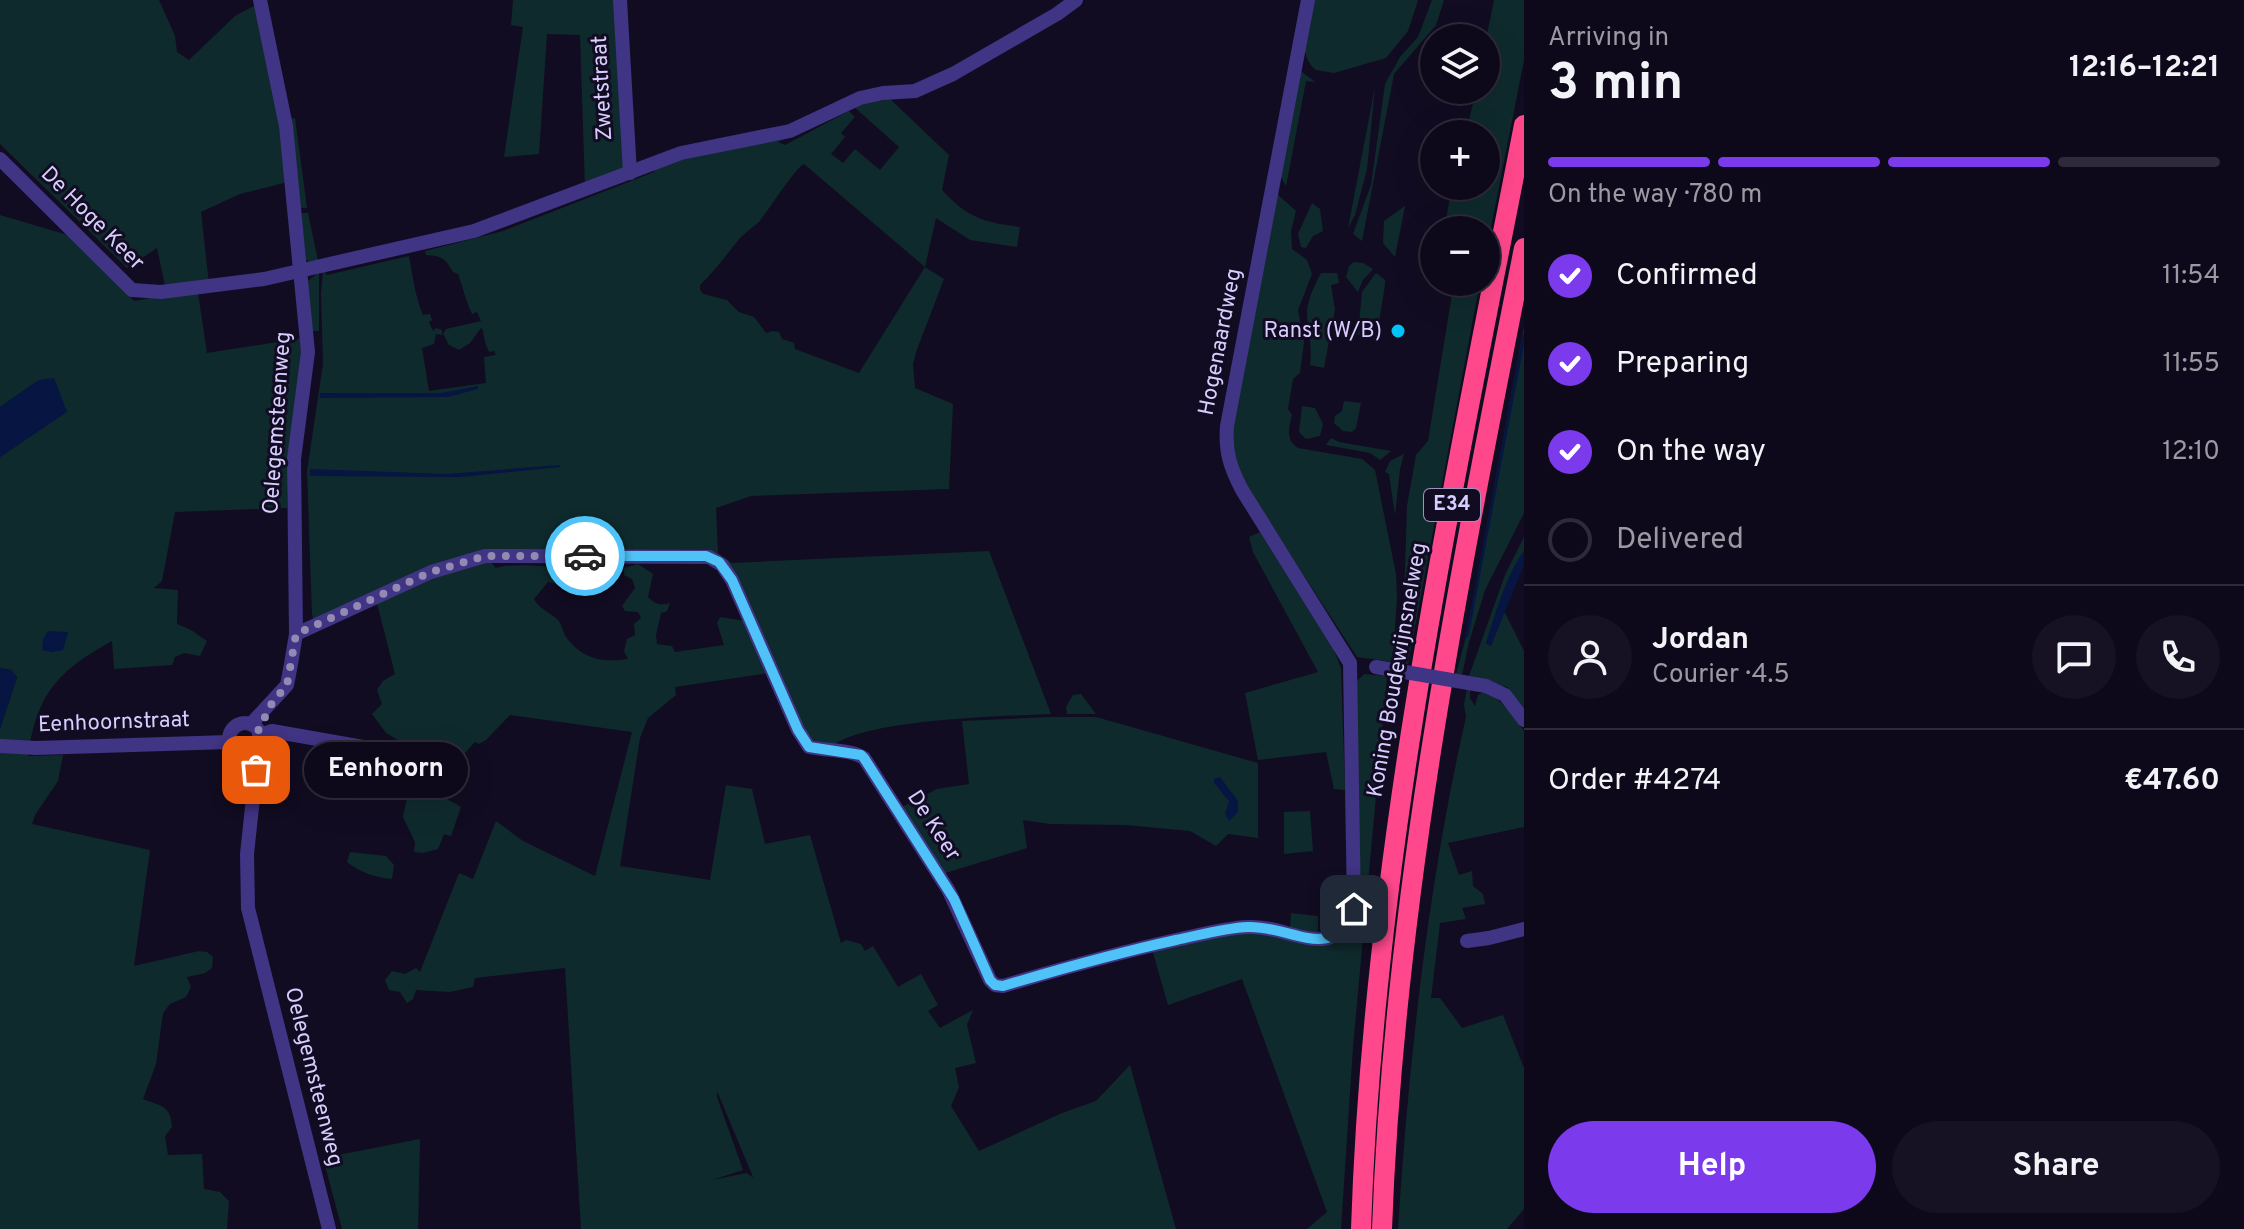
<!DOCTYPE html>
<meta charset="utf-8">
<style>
:root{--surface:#0e091a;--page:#171223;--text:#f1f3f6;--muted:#9b9aa2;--line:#2e2a39;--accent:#7c3aed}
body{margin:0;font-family:Overpass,sans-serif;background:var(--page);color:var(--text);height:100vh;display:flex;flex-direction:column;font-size:30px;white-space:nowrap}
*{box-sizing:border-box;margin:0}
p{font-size:26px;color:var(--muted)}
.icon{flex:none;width:44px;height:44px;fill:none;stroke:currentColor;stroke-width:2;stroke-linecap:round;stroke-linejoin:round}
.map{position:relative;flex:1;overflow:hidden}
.panel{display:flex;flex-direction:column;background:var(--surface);width:720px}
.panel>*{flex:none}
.tools{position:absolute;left:1420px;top:24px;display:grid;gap:16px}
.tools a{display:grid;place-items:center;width:80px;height:80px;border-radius:50%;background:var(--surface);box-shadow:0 8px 32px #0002,0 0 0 2px var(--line);font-size:40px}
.pin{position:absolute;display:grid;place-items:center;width:68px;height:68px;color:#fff;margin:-34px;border-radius:16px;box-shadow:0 4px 12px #0006}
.courier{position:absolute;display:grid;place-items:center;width:80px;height:80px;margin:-40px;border:6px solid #4fc3f7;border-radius:50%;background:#fff;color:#222;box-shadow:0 2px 10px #0007}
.bubble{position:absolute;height:56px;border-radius:28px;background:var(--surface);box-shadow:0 8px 32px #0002,0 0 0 2px var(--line);font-size:26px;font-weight:700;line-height:56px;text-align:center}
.summary em{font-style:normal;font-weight:700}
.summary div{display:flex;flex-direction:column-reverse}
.summary{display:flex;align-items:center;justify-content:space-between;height:136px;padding:0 24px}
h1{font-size:52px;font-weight:700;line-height:60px}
.bar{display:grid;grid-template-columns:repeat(4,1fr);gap:12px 8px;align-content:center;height:96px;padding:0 24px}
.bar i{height:10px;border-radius:6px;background:var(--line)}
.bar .on{background:var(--accent)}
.bar p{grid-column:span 4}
.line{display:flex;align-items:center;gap:20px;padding:0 24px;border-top:2px solid var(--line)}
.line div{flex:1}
.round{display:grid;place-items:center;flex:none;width:84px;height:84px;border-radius:42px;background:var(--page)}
ol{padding:0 24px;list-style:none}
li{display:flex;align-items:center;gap:24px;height:88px}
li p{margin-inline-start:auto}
li .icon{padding:8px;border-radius:50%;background:var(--accent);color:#fff;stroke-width:4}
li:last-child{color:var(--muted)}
li i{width:44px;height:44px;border:4px solid var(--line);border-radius:50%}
.primary-button{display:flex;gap:16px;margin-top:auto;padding:16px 24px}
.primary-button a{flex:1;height:92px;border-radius:48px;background:var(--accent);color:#fff;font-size:32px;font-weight:700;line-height:92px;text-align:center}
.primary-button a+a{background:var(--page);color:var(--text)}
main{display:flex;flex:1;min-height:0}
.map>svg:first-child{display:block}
</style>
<main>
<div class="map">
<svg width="1524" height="1229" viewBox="0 0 1524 1229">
<rect width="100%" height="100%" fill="#120c22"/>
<g fill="#0f2a2d" fill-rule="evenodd">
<path d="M 0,0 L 159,0 L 175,36 L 177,52 L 189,60 L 235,16 L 256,5 L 271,77 L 288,182 L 240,194 L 201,212 L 209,284 L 198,293 L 207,353 L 303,338 L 288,460 L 287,508 L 175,512 L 162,581 L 154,588 L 178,590 L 177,624 L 191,630 L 207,641 L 200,656 L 184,653 L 175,657 L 172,665 L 114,669 L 112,641 C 58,671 37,693 28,756 L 63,755 L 58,781 L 35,815 L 32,824 L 150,850 L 134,966 L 199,951 L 207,952 L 213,957 L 212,968 L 205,973 L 187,977 L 191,987 L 186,997 L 170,1004 L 163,1013 L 156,1064 L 143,1099 C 162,1107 170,1104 172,1127 L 165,1136 L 168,1155 L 202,1154 L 204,1189 L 220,1192 L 229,1201 L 227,1229 L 0,1229 L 0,729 L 17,677 L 11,670 L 0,668 L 0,457 L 67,411 L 39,380 L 0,407 L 0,215 L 71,236 L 134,301 L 167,295 L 157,248 L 127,268 L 0,144 Z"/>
<path d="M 513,0 L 615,0 L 626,169 L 585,187 L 580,35 L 547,34 L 539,154 L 504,157 L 523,27 L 511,25 Z"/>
<path d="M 1313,0 L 1418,0 L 1408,31 L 1386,58 L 1334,73 L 1316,70 C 1295,54 1309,22 1313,0 Z"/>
<path d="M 1432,0 L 1444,0 L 1436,25 L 1394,74 L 1362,241 L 1353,234 L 1371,185 L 1385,84 L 1400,57 L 1418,37 Z"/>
<path d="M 1494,0 L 1524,0 L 1524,60 L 1486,253 L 1486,230 L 1444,230 L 1452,186 L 1486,186 L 1486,134 L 1462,134 L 1464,123 L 1469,120 L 1476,90 L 1486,90 L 1486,39 Z"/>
<path d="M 1302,72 L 1315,82 L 1306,81 L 1286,186 L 1281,177 L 1298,74 Z"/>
<path d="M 1375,87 L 1367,169 L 1355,215 L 1348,228 Z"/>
<path d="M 890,99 L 949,155 L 942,190 C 968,218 983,222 1020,227 L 1017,247 L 970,240 L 936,218 L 925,267 L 944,279 L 916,352 L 913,364 L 915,388 L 953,404 L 949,489 L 751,496 L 716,508 L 718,553 L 732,563 L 989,551 L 1051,714 C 1009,716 854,719 830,749 L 811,743 L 718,557 L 489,560 L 496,568 C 511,563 542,566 561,567 L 561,585 L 548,582 L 534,599 C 540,610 550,612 558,620 C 562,625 563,632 566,637 C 582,659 603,663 628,659 L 624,651 L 627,639 L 635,635 L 634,624 L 641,618 L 638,612 L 625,611 L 622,606 L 635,588 L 632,579 L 624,575 L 624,568 L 638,564 L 653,574 L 648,597 C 655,604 660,606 670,603 L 667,611 L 661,613 L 656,635 L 657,644 L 672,646 L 675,652 L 724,645 L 717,623 L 720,617 L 745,621 L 769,673 L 675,687 L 676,695 L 648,718 L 640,738 L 620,866 L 710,880 L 726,785 L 752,789 L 765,844 L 810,835 L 841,943 L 846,940 L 861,944 L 865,951 L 873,946 L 898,987 L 921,974 L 938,1005 L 928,1011 L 940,1028 L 973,1010 L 967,1025 L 976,1063 L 955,1068 L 959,1087 L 951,1106 L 979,1151 L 1062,1113 L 1096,1101 L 1130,1065 L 1176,1229 L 581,1229 L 565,968 L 475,978 L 473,987 L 450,992 L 416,990 L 413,999 L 407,1003 L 400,992 L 389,990 L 385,980 L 392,971 L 405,974 L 416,968 L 420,972 L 459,873 L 473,879 L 496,821 L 523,841 L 595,876 L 632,732 L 510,715 L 486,740 L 479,744 L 475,742 L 441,779 L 413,764 L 412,761 C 403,758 389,759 382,747 L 384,743 L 397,744 L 398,740 L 386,733 L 372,714 L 382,704 L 377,690 L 383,681 L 395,674 L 376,599 L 314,623 L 312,614 L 307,471 L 323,364 L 321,293 L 323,271 L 412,252 L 325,272 L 327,275 L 409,256 C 413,278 415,296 423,315 L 430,314 L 432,320 L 429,322 L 433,331 L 436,328 L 442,330 L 442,335 L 436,334 L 434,344 L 422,348 L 429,391 L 486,383 L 484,357 L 496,355 L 494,351 L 489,352 C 485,343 484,339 483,330 L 481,328 L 470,343 L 459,350 L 449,345 L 443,334 L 446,329 L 481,321 L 477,312 L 472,314 C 466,302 463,287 458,274 L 453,272 C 445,258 442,256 426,255 L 425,251 L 503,231 L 654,172 L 655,165 L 807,129 L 778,142 L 785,145 L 849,111 L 855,117 L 841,133 L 845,137 L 831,154 L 843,163 L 855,149 L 880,170 L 899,147 L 853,106 ZM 804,164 L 925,267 L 859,373 L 795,349 L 794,343 L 782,339 L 779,332 L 773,331 L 766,333 L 754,317 L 739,312 L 727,300 L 703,294 L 700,290 L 700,285 C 715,271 727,254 740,238 C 746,232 753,227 759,222 C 768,211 795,168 804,164 ZM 717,1091 L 753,1177 L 752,1177 L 747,1173 L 712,1180 L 743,1170 L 717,1097 Z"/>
<path d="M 295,118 L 307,208 L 300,208 L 289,119 Z"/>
<path d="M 1276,193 L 1296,211 L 1291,231 L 1292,249 L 1307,260 L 1312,274 L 1298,310 L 1304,342 L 1300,373 L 1293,379 L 1288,409 L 1292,415 C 1289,428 1285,439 1298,448 L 1362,459 L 1375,470 L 1396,574 L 1397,596 L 1393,662 L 1357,657 L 1240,477 L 1230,444 Z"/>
<path d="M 1312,203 L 1320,209 L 1323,231 L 1313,236 L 1306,248 L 1301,247 L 1298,234 Z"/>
<path d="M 1405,206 L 1395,257 L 1383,243 L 1384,221 Z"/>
<path d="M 301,213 L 308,213 L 318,261 L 314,264 L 306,260 Z"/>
<path d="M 1354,262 L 1363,263 L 1373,269 L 1363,280 L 1358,292 L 1346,277 L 1349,266 Z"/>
<path d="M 319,272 L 319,331 L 312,331 L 308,281 Z"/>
<path d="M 1321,273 L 1337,273 L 1339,283 L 1331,285 L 1335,309 L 1324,368 L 1310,365 C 1313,346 1307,330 1307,311 C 1308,298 1315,285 1321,273 Z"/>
<path d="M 1376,273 L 1385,280 L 1385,285 L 1378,328 L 1372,328 L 1371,336 L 1358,335 L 1362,292 Z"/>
<path d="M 1454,282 L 1480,282 L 1408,664 L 1402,663 L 1407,506 L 1416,455 L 1428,441 Z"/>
<path d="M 1524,326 L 1524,513 L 1485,590 L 1469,642 L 1462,675 L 1456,674 L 1466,637 Z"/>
<path d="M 1344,401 L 1361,403 L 1356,428 L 1352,432 L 1343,431 L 1334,423 L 1335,416 L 1342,411 Z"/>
<path d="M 1302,406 L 1315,408 L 1323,424 L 1320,436 L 1306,439 L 1299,432 Z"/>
<path d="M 1331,438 L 1339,442 L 1391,451 L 1380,460 L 1370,453 L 1326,445 Z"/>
<path d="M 1404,454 L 1400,469 L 1395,515 L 1389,474 L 1385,472 L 1390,461 Z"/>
<path d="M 1260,532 L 1333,648 L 1341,668 L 1345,790 L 1334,789 L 1326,752 L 1258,760 L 1245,693 L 1318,672 L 1253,552 L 1249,537 Z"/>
<path d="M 1524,537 L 1524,551 L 1511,574 L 1486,643 L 1491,646 L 1504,611 L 1524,651 L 1524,709 L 1507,687 L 1469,676 L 1505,575 Z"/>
<path d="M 1364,674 L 1387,676 L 1353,1047 L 1341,1229 L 1307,1229 L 1327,1212 L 1242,979 L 1168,1005 L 1152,949 L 1245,930 L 1323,944 L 1348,932 L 1355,683 Z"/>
<path d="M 1467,689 L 1470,689 L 1470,698 L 1475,706 L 1478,695 L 1484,692 L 1495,697 L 1509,710 L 1524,731 L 1524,827 L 1448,843 L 1459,875 L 1472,871 L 1473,886 L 1483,894 L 1485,904 L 1462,908 L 1466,919 L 1440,923 L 1431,998 L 1440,998 L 1462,1028 L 1503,1015 L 1524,1068 L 1524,1209 L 1507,1229 L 1398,1229 C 1409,1057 1428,885 1466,717 L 1464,705 Z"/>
<path d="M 1081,694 L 1096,714 L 1067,714 L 1066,707 L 1073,695 Z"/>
<path d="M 1051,717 L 1096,717 L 1258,763 L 1258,838 L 1228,834 L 1216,846 L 1190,831 L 1126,825 L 1050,824 L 1023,820 L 1027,848 L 939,875 L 896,810 L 937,789 L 969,784 L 962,721 Z"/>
<path d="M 411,778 L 461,807 L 451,836 L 444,834 L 438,849 L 423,853 L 414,852 L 415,842 L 403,817 Z"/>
<path d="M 1310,811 L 1313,851 L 1284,854 L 1284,812 Z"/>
<path d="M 350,852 L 386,856 L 394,865 L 392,879 C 377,878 359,872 347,862 Z"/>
<path d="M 1291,913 L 1318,916 L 1318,936 L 1290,928 Z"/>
<path d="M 420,1139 L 418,1229 L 342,1229 L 323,1158 Z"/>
</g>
<g fill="#061541">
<path d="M 54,378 L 67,412 L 0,457 L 0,407 L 39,380 Z"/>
<path d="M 478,386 L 478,389 L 448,397 L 320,398 L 320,393 L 441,393 Z"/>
<path d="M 560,465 L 560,467 L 462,477 L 310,476 L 310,469 L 446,474 Z"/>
<path d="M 1524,551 L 1524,565 L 1491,646 L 1486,643 C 1496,613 1505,577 1524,551 Z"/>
<path d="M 48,631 L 68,632 L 63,650 L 52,652 L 42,650 L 43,639 Z"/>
<path d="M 0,668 L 11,670 L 17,677 L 0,729 Z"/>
<path d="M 1220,777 L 1238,801 L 1238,812 L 1229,821 L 1225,814 L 1229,801 L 1214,783 L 1214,779 Z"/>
</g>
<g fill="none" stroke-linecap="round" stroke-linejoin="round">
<path stroke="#061541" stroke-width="3" d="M 1467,636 L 1524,336"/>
<g stroke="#403484" stroke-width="14">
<path d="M 620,0 L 630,173"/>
<path d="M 0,159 L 132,290 L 161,292 L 264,279 L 474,231 L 681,153 L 790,131 L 860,98 L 883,93 L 915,91 L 953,74 L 1057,14 L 1076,0"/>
<path d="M 296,634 L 431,572 L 485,556 L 709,557 L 722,565 L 732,580 L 798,730 L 809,747 C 826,751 850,749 864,758 L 949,891 L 990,980 L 995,985 L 1003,986 C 1060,969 1117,953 1176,940 C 1200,935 1224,928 1248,927 C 1291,925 1334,965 1354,909 L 1350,663 L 1242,490 C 1230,467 1225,452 1227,426 L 1308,0"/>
<path d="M 1486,686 L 1505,695 L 1524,720"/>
<circle cx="245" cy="739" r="16"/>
<path d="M 251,724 L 287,685 L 291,664 L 296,634 L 294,459 L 308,352 L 286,126 L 260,0"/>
<path d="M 259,735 L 272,731 L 363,747 L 375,753"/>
<path d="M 0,746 L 36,748 L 229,742"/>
<path d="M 252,753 L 256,770 L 247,854 L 248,908 L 329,1229"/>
<path d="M 1467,941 L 1489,938 L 1524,929"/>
</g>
<g stroke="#ff488c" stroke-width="20">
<path d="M 1361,1229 C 1373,856 1453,490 1524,125"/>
<path d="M 1382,1229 C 1394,897 1460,572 1524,248"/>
</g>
<path stroke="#403484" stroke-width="14" d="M 1376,667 L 1486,686"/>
</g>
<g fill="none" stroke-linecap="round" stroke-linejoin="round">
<path stroke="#9389b2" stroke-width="8" stroke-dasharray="0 14.4" d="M 256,770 L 252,753 L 259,745 L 258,731 L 272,703 L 287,685 L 296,634 L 431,572 L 485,556 L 585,556"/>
<path stroke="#4fc3f7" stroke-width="10" d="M 585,556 L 706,556 L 719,562 L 732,580 L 798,730 L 809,747 L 861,755 L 864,758 L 954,899 L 990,980 L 995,985 L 1003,986 C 1060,969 1117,953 1176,940 C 1200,935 1224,928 1248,927 C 1291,925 1333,965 1354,909"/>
</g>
<circle fill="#00c4f8" stroke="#120c22" stroke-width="3" cx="1398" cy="331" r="8"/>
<g text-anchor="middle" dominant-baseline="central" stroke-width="6" stroke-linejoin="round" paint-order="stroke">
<rect fill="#120c22" stroke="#9d93bd" stroke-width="2" x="1424" y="489" width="56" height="32" rx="6"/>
<g font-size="20" font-weight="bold" fill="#d8cdff">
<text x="1452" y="505">E34</text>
</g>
<g font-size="22" fill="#d8cdff" stroke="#120c22">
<text transform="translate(603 88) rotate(-93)">Zwetstraat</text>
<text transform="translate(92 219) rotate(45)">De Hoge Keer</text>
<text transform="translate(1221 342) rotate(-79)">Hogenaardweg</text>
<text transform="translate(278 423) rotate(-86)">Oelegemsteenweg</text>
<text transform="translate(1398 670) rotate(-80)">Koning Boudewijnsnelweg</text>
<text transform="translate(114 723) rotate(-2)">Eenhoornstraat</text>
<text transform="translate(933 826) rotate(57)">De Keer</text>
<text transform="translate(313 1077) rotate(76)">Oelegemsteenweg</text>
</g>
<g font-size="22" fill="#d8cdff" stroke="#120c22" text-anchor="end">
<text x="1382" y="331">Ranst (W/B)</text>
</g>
</g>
</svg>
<div class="tools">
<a><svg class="icon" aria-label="layers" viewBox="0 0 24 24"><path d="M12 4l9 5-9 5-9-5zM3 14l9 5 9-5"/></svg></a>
<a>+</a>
<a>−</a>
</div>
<div class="pin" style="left:256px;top:770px;background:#ea580c"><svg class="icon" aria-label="bag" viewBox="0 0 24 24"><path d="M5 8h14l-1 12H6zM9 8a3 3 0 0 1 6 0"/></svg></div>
<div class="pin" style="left:1354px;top:909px;background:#1f2937"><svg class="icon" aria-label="home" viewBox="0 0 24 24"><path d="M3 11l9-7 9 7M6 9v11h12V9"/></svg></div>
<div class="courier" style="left:585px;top:556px"><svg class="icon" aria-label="car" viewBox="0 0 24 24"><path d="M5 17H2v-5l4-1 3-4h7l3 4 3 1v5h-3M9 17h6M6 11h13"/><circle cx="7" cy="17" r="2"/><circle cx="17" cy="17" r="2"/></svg></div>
<div class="bubble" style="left:304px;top:742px;width:164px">Eenhoorn</div>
</div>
<section class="panel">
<div class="summary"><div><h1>3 min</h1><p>Arriving in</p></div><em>12:16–12:21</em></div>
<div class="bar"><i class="on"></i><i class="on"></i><i class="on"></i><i></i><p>On the way · 780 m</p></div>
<ol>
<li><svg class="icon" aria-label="check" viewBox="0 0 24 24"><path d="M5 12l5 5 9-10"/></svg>Confirmed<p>11:54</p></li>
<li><svg class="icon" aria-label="check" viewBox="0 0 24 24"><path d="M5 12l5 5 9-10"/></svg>Preparing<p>11:55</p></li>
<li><svg class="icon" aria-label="check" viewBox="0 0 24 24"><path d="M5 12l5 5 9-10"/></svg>On the way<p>12:10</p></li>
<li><i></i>Delivered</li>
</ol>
<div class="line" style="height:144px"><a class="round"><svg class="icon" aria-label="person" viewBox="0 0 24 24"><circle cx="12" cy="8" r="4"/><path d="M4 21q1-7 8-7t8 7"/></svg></a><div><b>Jordan</b><p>Courier · 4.5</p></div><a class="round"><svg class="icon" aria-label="chat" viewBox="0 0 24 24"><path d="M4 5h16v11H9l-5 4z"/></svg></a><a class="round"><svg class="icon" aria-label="phone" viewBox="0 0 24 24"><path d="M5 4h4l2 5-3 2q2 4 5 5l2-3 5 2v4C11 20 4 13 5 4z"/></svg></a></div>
<div class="line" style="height:104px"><div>Order #4274</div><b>€47.60</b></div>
<div class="primary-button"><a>Help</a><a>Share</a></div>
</section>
</main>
